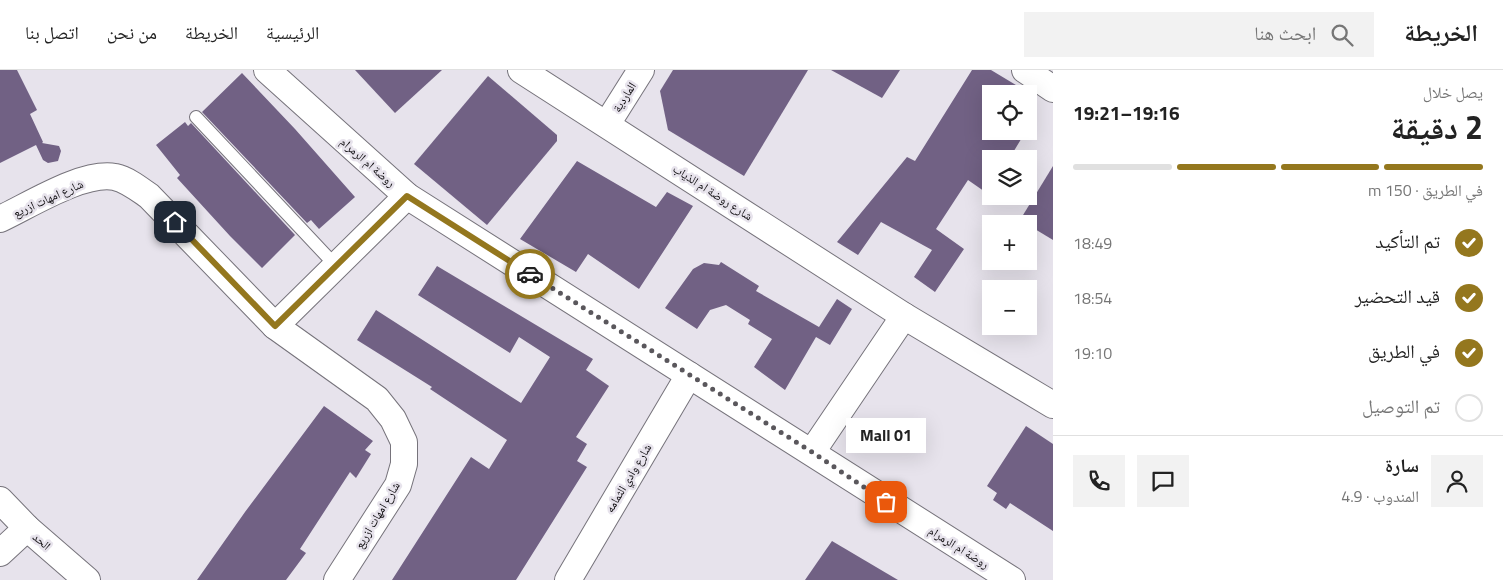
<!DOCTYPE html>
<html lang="ar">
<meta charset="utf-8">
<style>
:root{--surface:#fff;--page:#f2f2f2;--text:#222;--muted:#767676;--line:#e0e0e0;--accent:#94771e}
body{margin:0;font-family:"Titillium Web","Noto Naskh Arabic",sans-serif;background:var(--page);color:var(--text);direction:rtl;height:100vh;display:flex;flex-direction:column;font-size:19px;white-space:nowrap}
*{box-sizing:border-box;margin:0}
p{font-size:16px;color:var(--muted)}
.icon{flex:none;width:28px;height:28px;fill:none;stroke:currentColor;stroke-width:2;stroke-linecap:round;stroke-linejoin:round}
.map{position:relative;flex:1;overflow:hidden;direction:ltr}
.sheet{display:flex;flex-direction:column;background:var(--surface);width:450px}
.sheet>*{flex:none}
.controls{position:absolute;left:982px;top:15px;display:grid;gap:10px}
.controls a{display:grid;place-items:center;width:55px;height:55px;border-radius:0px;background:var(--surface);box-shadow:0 5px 20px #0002;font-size:25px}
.pin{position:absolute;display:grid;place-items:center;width:42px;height:42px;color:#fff;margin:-21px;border-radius:10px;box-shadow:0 2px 8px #0006}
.courier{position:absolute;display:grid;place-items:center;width:50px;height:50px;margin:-25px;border:4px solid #94771e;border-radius:50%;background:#fff;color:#222;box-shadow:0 1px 6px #0007}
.bubble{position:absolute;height:35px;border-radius:0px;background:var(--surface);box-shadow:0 5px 20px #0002;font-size:16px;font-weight:700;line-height:35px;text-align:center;direction:rtl}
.summary em{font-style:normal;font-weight:700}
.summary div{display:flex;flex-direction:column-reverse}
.summary{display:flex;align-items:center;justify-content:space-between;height:85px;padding:0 20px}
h1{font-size:32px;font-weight:700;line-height:38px}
.bar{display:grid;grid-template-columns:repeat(4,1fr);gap:8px 5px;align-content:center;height:60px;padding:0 20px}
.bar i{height:6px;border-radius:4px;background:var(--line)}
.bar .current{background:var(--accent)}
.bar p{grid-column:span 4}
.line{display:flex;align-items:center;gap:12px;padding:0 20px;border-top:1px solid var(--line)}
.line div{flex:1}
.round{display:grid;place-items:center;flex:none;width:52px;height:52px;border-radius:0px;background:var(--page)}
ol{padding:0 20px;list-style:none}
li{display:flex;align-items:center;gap:15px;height:55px}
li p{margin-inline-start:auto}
li .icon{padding:5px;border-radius:50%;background:var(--accent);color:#fff;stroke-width:4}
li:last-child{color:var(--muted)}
li i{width:28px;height:28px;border:2px solid var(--line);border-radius:50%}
header{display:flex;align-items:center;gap:30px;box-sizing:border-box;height:70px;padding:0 25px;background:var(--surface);border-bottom:1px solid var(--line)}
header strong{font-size:24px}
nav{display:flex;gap:28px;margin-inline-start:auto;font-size:18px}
.search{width:350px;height:45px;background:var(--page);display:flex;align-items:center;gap:12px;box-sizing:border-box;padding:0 18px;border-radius:0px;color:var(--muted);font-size:19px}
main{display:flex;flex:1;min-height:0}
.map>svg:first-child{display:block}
</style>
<header>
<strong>الخريطة</strong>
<div class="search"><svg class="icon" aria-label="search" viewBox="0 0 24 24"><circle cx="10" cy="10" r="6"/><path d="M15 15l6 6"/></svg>ابحث هنا</div>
<nav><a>الرئيسية</a><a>الخريطة</a><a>من نحن</a><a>اتصل بنا</a></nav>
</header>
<main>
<section class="sheet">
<div class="summary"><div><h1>2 دقيقة</h1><p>يصل خلال</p></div><em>19:16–19:21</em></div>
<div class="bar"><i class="current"></i><i class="current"></i><i class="current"></i><i></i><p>في الطريق · 150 m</p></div>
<ol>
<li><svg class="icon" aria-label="check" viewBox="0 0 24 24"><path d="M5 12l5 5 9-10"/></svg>تم التأكيد<p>18:49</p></li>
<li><svg class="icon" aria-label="check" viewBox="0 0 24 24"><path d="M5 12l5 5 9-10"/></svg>قيد التحضير<p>18:54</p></li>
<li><svg class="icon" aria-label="check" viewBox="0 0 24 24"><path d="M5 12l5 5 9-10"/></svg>في الطريق<p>19:10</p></li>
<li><i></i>تم التوصيل</li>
</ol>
<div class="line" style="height:90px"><a class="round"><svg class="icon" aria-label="person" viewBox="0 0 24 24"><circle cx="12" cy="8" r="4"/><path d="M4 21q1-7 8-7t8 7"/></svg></a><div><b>سارة</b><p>المندوب · 4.9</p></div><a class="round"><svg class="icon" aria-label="chat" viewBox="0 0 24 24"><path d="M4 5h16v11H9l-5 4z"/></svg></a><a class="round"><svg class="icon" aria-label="phone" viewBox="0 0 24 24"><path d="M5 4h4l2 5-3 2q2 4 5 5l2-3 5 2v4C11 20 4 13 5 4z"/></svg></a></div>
</section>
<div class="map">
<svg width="1053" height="510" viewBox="0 0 1053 510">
<rect width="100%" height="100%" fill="#e7e3ec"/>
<g fill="#716184">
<path d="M 0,0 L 17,0 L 37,40 L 30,44 L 43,72 L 42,73 L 59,76 L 61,81 L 58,91 L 48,93 L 43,90 L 36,75 L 0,93 Z"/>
<path d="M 355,0 L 442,0 L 395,43 Z"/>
<path d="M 673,0 L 808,0 L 744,106 L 668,60 L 660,21 Z"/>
<path d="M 831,0 L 900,0 L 882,28 Z"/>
<path d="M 972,0 L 991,0 L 1031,24 L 991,24 L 991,61 L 1026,61 L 1009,89 L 991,89 L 991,126 L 968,110 L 936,159 L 964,179 L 935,222 L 914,207 L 932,180 L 881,152 L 858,185 L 837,172 L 907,87 L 915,91 Z"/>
<path d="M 242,3 L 295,59 L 355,127 L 319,159 L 311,150 L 307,153 L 202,42 Z"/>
<path d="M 488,6 L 557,65 L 557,71 L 487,155 L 414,94 Z"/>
<path d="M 185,52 L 188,56 L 191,53 L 295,165 L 262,198 L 230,166 L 177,108 L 180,105 L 156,75 Z"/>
<path d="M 577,91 L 656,137 L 667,122 L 693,136 L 639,219 L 588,184 L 576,202 L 520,169 Z"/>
<path d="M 1053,96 L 1053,170 L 1020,150 Z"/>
<path d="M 721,192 L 759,216 L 756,221 L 819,257 L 837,229 L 852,239 L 830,275 L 816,267 L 785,320 L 754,297 L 772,269 L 748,254 L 750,250 L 726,235 L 710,240 L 697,259 L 665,238 L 693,199 L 704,193 L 719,195 Z"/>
<path d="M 437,196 L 593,289 L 586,300 L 609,316 L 576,367 L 587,374 L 577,391 L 587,397 L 516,510 L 392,510 L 471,387 L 489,399 L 507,370 L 430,319 L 432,317 L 357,270 L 376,240 L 521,333 L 550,287 L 519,267 L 510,283 L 418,225 Z"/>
<path d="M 324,336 L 373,371 L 365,380 L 371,384 L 356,408 L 350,402 L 300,479 L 306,483 L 286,510 L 197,510 L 245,442 Z"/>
<path d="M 1026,356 L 1053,374 L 1053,461 L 1010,433 L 1006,439 L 993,430 L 997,423 L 987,416 Z"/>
<path d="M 832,471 L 898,510 L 805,510 Z"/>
</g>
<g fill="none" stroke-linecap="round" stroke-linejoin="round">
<defs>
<path id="service" d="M 196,47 L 336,196"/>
<g id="minor">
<path d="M 267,0 L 407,126 L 1012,510"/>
<path d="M 521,0 L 904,246 L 1053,335"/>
<path d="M 1025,0 L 1053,19"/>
<path d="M 607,54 L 641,0"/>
<path d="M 0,149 C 30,135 83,101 115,107 C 128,110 139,119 149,126 L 275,256 L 377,329 L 393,349 L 404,372 L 404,394 L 398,415 L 337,510"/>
<path d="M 275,256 L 407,126"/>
<path d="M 812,382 L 904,246"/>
<path d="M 0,430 L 27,458 L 87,510"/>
<path d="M 0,483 L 27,458"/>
<path d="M 568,510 L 689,305"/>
</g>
</defs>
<use href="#service" stroke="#76737b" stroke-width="14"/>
<use href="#minor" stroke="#76737b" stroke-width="28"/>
<use href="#service" stroke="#fff" stroke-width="12"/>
<use href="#minor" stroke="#fff" stroke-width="26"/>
</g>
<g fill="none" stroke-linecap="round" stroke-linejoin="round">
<path stroke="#5a575c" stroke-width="5" stroke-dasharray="0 9" d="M 530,204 L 812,382 L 886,432"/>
<path stroke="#94771e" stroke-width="6" d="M 175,152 L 275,256 L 407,126 L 530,204"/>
</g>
<g text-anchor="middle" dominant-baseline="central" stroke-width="5" stroke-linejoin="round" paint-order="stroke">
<g font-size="12" fill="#0e0c0f" stroke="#e7e3ec">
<text transform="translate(624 27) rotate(-58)">الماردية</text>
<text transform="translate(368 92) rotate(41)">روضة ام الرمرام</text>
<text transform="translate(713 122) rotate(33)">شارع روضة ام الذياب</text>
<text transform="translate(48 128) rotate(-24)">شارع امهات ازريع</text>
<text transform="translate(628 408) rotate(-59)">شارع وادي الثمامه</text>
<text transform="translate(377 445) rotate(-59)">شارع امهات ازريع</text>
<text transform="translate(42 471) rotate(41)">الحد</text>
<text transform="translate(959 477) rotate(32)">روضة ام الرمرام</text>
</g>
</g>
</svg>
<div class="controls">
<a><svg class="icon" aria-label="locate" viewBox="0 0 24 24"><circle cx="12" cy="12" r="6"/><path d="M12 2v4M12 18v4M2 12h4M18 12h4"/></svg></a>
<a><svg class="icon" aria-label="layers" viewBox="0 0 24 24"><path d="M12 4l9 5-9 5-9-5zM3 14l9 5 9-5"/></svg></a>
<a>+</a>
<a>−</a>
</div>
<div class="pin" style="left:886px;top:432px;background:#ea580c"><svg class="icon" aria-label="bag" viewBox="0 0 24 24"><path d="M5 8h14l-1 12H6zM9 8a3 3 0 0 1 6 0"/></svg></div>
<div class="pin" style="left:175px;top:152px;background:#1f2937"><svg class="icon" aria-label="home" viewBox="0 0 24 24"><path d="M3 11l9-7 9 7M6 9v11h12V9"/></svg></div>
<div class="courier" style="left:530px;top:204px"><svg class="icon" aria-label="car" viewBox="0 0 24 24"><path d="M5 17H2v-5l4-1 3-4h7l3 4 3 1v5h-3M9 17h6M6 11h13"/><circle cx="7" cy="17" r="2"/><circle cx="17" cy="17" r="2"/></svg></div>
<div class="bubble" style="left:846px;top:348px;width:80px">01 Mall</div>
</div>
</main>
